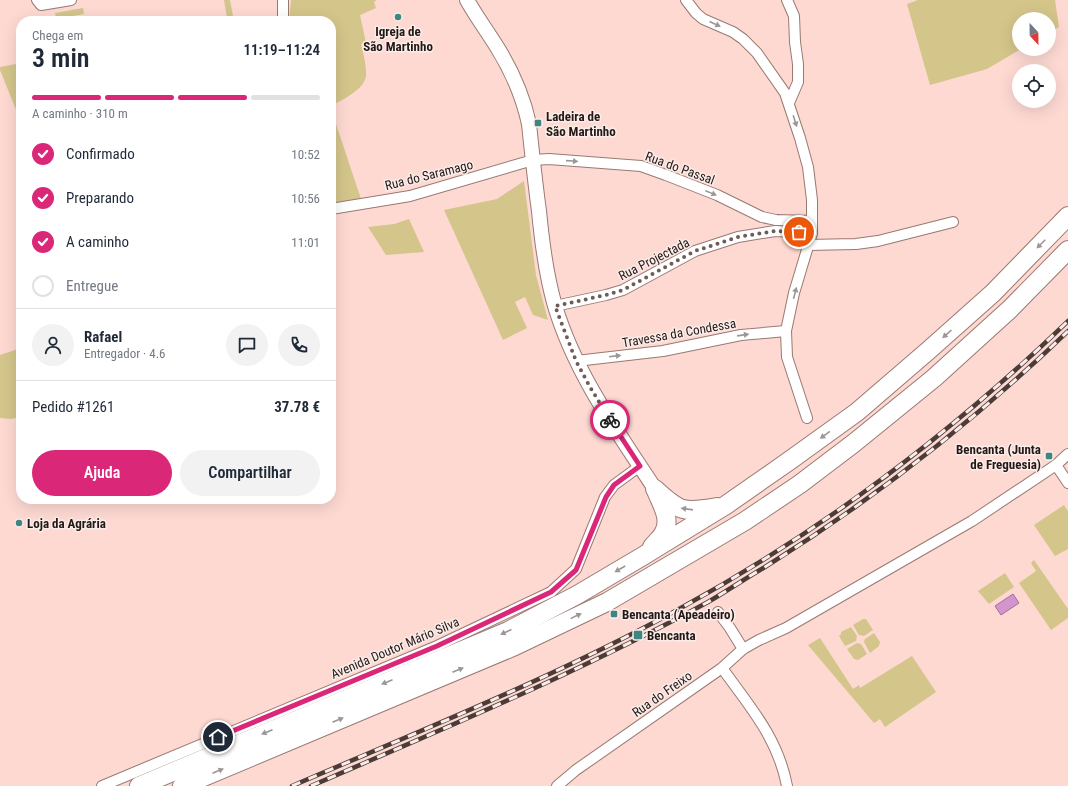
<!DOCTYPE html>
<html lang="pt">
<meta charset="utf-8">
<style>
:root{--surface:#fff;--page:#f2f2f3;--text:#1f2937;--muted:#747a83;--line:#e0e1e3;--accent:#db2777}
body{margin:0;font-family:"Roboto Condensed",sans-serif;background:var(--page);color:var(--text);height:100vh;display:flex;flex-direction:column;font-size:15px;white-space:nowrap}
*{box-sizing:border-box;margin:0}
p{font-size:13px;color:var(--muted)}
.icon{flex:none;width:22px;height:22px;fill:none;stroke:currentColor;stroke-width:2;stroke-linecap:round;stroke-linejoin:round}
.map{position:relative;flex:1;overflow:hidden}
.drawer{position:absolute;left:16px;top:16px;width:320px;height:488px;display:flex;flex-direction:column;background:var(--surface);border-radius:16px;box-shadow:0 4px 16px #0002}
.drawer>*{flex:none}
.needle{width:26px;rotate:158deg}
.tools{position:absolute;left:1012px;top:12px;display:grid;gap:8px}
.tools a{display:grid;place-items:center;width:44px;height:44px;border-radius:50%;background:var(--surface);box-shadow:0 4px 16px #0002;font-size:20px}
.pin{position:absolute;display:grid;place-items:center;width:34px;height:34px;color:#fff;margin:-17px;border:2px solid #fff;border-radius:50%;box-shadow:0 1px 4px #0007}
.courier{position:absolute;display:grid;place-items:center;width:40px;height:40px;margin:-20px;border:3px solid #db2777;border-radius:50%;background:#fff;color:#222;box-shadow:0 1px 5px #0007}
.headline em{font-style:normal;font-weight:600}
.headline div{display:flex;flex-direction:column-reverse}
.headline{display:flex;align-items:center;justify-content:space-between;height:68px;padding:0 16px}
h1{font-size:26px;font-weight:600;line-height:30px}
.bar{display:grid;grid-template-columns:repeat(4,1fr);gap:6px 4px;align-content:center;height:48px;padding:0 16px}
.bar i{height:5px;border-radius:3px;background:var(--line)}
.bar .selected{background:var(--accent)}
.bar p{grid-column:span 4}
.line{display:flex;align-items:center;gap:10px;padding:0 16px;border-top:1px solid var(--line)}
.line div{flex:1}
.round{display:grid;place-items:center;flex:none;width:42px;height:42px;border-radius:21px;background:var(--page)}
ol{padding:0 16px;list-style:none}
li{display:flex;align-items:center;gap:12px;height:44px}
li p{margin-inline-start:auto}
li .icon{padding:4px;border-radius:50%;background:var(--accent);color:#fff;stroke-width:4}
li:last-child{color:var(--muted)}
li i{width:22px;height:22px;border:2px solid var(--line);border-radius:50%}
.primary-button{display:flex;gap:8px;margin-top:auto;padding:8px 16px}
.primary-button a{flex:1;height:46px;border-radius:24px;background:var(--accent);color:#fff;font-size:16px;font-weight:600;line-height:46px;text-align:center}
.primary-button a+a{background:var(--page);color:var(--text)}
.map>svg:first-child{display:block}
</style>
<div class="map">
<svg width="1068" height="786" viewBox="0 0 1068 786">
<rect width="100%" height="100%" fill="#fdd9d2"/>
<g fill="#d4c58b">
<path d="M 224,0 L 230,0 L 234,21 L 208,21 L 227,18 Z"/>
<path d="M 291,0 L 377,0 L 374,2 L 376,8 L 360,15 L 366,43 L 361,44 C 363,52 367,68 366,76 C 364,90 342,100 331,106 L 331,21 L 289,21 Z"/>
<path d="M 918,0 L 1055,0 L 1059,27 L 1049,33 L 1049,19 L 1019,19 L 1019,49 L 1021,49 L 987,69 L 930,85 L 907,4 Z"/>
<path d="M 83,8 L 84,14 L 61,18 L 61,21 L 57,21 L 55,13 Z"/>
<path d="M 21,63 L 21,122 L 0,70 L 0,67 Z"/>
<path d="M 331,109 L 361,199 L 331,203 Z"/>
<path d="M 524,181 L 536,275 L 548,320 L 533,315 L 525,297 L 515,302 L 527,328 L 503,340 L 444,210 L 497,199 Z"/>
<path d="M 409,219 L 424,252 L 386,255 L 368,227 L 394,224 Z"/>
<path d="M 21,348 L 21,417 L 11,419 L 0,418 L 0,355 Z"/>
<path d="M 1064,505 L 1068,511 L 1068,549 L 1055,556 L 1034,525 Z"/>
<path d="M 1034,560 L 1068,609 L 1068,618 L 1051,630 L 1019,583 L 1036,571 L 1031,563 Z"/>
<path d="M 1005,573 L 1014,587 L 989,604 L 978,591 Z"/>
<path d="M 863,619 L 866,619 L 873,630 L 864,636 L 859,635 L 853,625 Z"/>
<path d="M 851,627 L 857,636 L 856,641 L 845,646 L 839,636 L 841,634 L 841,632 Z"/>
<path d="M 874,633 L 880,642 L 879,646 L 870,653 L 864,642 L 865,639 Z"/>
<path d="M 820,638 L 853,689 L 859,685 L 860,688 L 912,656 L 936,692 L 885,727 L 880,719 L 874,723 L 808,645 Z"/>
<path d="M 857,643 L 861,644 L 867,654 L 858,660 L 854,659 L 847,649 Z"/>
</g>
<path fill="#d495cf" stroke="#9f7097" d="M 1013,594 L 1019,603 L 1001,615 L 995,606 Z"/>
<g fill="none" stroke-linecap="round" stroke-linejoin="round">
<defs>
<g id="street">
<path d="M 37,0 L 41,5 L 71,0"/>
<path d="M 686,0 L 696,13 L 703,19 L 733,32 L 743,39 L 757,53 L 785,93 L 800,138 L 808,167 L 812,200 L 812,233 L 794,293 L 786,331 L 787,357 L 807,418"/>
<path d="M 787,0 L 794,16 L 795,42 L 798,64 L 798,82 L 789,103"/>
<path d="M 283,21 L 283,0"/>
<path d="M 331,209 L 410,196 L 533,160 L 549,159 L 641,166 L 666,175 L 717,195 L 762,217 L 776,220 L 812,221"/>
<path d="M 808,245 L 856,244 L 878,241 L 953,222"/>
<path d="M 555,306 L 606,295 L 623,290 L 695,251 L 738,237 L 775,231 L 812,233"/>
<path d="M 576,361 L 663,351 L 741,335 L 786,331"/>
<path d="M 1056,465 L 1068,483"/>
<path d="M 718,612 L 730,628 L 743,649"/>
<path d="M 722,668 C 750,707 778,738 787,786"/>
<path d="M 102,786 L 437,646 L 551,592 L 576,569 L 605,497 L 614,485 L 640,466"/>
<path d="M 557,786 L 576,770 L 722,668 L 743,649 L 759,640 L 786,628 L 972,521 L 1056,465 L 1068,454"/>
</g>
<path id="secondary" d="M 467,0 C 476,16 487,31 497,47 C 512,71 523,96 529,124 C 532,153 535,182 539,211 C 542,243 546,275 555,306 C 575,373 617,431 655,489"/>
<g id="highway">
<path d="M 655,489 C 680,512 683,513 717,507"/>
<path d="M 652,547 C 656,542 662,537 664,532 C 671,519 662,505 657,493"/>
<path d="M 139,786 L 508,631 L 577,595 L 643,556 L 726,505 L 789,461 L 857,412 L 929,350 L 993,293 L 1068,216"/>
<path d="M 182,786 L 515,646 L 607,602 L 745,521 L 800,484 L 854,443 L 934,378 L 1010,309 L 1068,250"/>
</g>
</defs>
<use href="#street" stroke="#997972" stroke-width="12"/>
<use href="#secondary" stroke="#997972" stroke-width="16"/>
<use href="#highway" stroke="#997972" stroke-width="20"/>
<use href="#street" stroke="#fff" stroke-width="10"/>
<use href="#secondary" stroke="#fff" stroke-width="14"/>
<use href="#highway" stroke="#fff" stroke-width="18"/>
<defs>
<g id="rail">
<path d="M 292,786 C 422,730 555,677 679,609 C 820,532 953,432 1068,321"/>
<path d="M 311,786 C 445,728 580,672 708,602 C 727,591 746,578 765,567 C 874,499 976,420 1068,331"/>
</g>
</defs>
<use href="#rail" stroke="#4c3c38" stroke-width="4.5"/>
<use href="#rail" stroke="#faece9" stroke-width="3" stroke-dasharray="9" stroke-linecap="butt"/>
</g>
<defs><path id="oneway-solid" d="M-6-.8H1V-3.2L6.5 0L1 3.2V.8H-6Z"/></defs>
<g fill="#9c9796">
<use href="#oneway-solid" transform="translate(715 24) rotate(24)"/>
<use href="#oneway-solid" transform="translate(795 121) rotate(72)"/>
<use href="#oneway-solid" transform="translate(572 161) rotate(4)"/>
<use href="#oneway-solid" transform="translate(711 193) rotate(22)"/>
<use href="#oneway-solid" transform="translate(1041 244) rotate(135)"/>
<use href="#oneway-solid" transform="translate(795 293) rotate(-76)"/>
<use href="#oneway-solid" transform="translate(947 334) rotate(138)"/>
<use href="#oneway-solid" transform="translate(743 335) rotate(-8)"/>
<use href="#oneway-solid" transform="translate(615 356) rotate(-7)"/>
<use href="#oneway-solid" transform="translate(825 435) rotate(144)"/>
<use href="#oneway-solid" transform="translate(687 509) rotate(-172)"/>
<use href="#oneway-solid" transform="translate(620 569) rotate(150)"/>
<use href="#oneway-solid" transform="translate(576 616) rotate(-26)"/>
<use href="#oneway-solid" transform="translate(506 632) rotate(155)"/>
<use href="#oneway-solid" transform="translate(458 670) rotate(-23)"/>
<use href="#oneway-solid" transform="translate(387 682) rotate(157)"/>
<use href="#oneway-solid" transform="translate(338 720) rotate(-23)"/>
<use href="#oneway-solid" transform="translate(267 732) rotate(157)"/>
<use href="#oneway-solid" transform="translate(218 771) rotate(-23)"/>
</g>
<g fill="none" stroke-linecap="round" stroke-linejoin="round">
<path stroke="#705c57" stroke-width="4" stroke-dasharray="0 7.2" d="M 610,420 L 590,387 L 576,361 L 555,306 L 606,295 L 623,290 L 695,251 L 738,237 L 775,231 L 799,232"/>
<path stroke="#db2777" stroke-width="5" d="M 218,737 L 437,646 L 551,592 L 576,570 L 606,497 L 614,485 L 640,466 L 610,420"/>
</g>
<g fill="#3e8682" stroke="#faece9" stroke-width="1.5">
<circle cx="398" cy="17" r="4"/>
<rect x="534" y="119" width="8" height="8" rx="2"/>
<rect x="1045" y="452" width="8" height="8" rx="2"/>
<circle cx="19" cy="523" r="4"/>
<rect x="610" y="610" width="8" height="8" rx="2"/>
<rect x="633" y="630" width="10" height="10" rx="2"/>
</g>
<g text-anchor="middle" dominant-baseline="central" stroke-width="3" stroke-linejoin="round" paint-order="stroke">
<g font-size="13" font-weight="bold" fill="#241815" stroke="#faece9" text-anchor="start">
<text x="398" y="31" text-anchor="middle">Igreja de<tspan x="398" dy="15">São Martinho</tspan></text>
<text x="546" y="116">Ladeira de<tspan x="546" dy="15">São Martinho</tspan></text>
<text x="1041" y="449" text-anchor="end">Bencanta (Junta<tspan x="1041" dy="15">de Freguesia)</tspan></text>
<text x="27" y="523">Loja da Agrária</text>
<text x="622" y="614">Bencanta (Apeadeiro)</text>
<text x="647" y="635">Bencanta</text>
</g>
<g font-size="13" fill="#241815" stroke="#faece9">
<text transform="translate(680 168) rotate(20)">Rua do Passal</text>
<text transform="translate(429 175) rotate(-14)">Rua do Saramago</text>
<text transform="translate(654 259) rotate(-27)">Rua Projectada</text>
<text transform="translate(679 333) rotate(-10)">Travessa da Condessa</text>
<text transform="translate(395 648) rotate(-23)">Avenida Doutor Mário Silva</text>
<text transform="translate(662 694) rotate(-35)">Rua do Freixo</text>
</g>
</g>
</svg>
<div class="tools">
<a><svg class="needle" viewBox="-14 -14 28 28"><path d="M0-13l5 13h-10z" fill="#e53935"/><path d="M0 13l5-13h-10z" fill="#747a83"/></svg></a>
<a><svg class="icon" aria-label="locate" viewBox="0 0 24 24"><circle cx="12" cy="12" r="6"/><path d="M12 2v4M12 18v4M2 12h4M18 12h4"/></svg></a>
</div>
<div class="pin" style="left:799px;top:232px;background:#ea580c"><svg class="icon" aria-label="bag" viewBox="0 0 24 24"><path d="M5 8h14l-1 12H6zM9 8a3 3 0 0 1 6 0"/></svg></div>
<div class="pin" style="left:218px;top:737px;background:#1f2937"><svg class="icon" aria-label="home" viewBox="0 0 24 24"><path d="M3 11l9-7 9 7M6 9v11h12V9"/></svg></div>
<div class="courier" style="left:610px;top:420px"><svg class="icon" aria-label="bike" viewBox="0 0 24 24"><circle cx="6" cy="16" r="4"/><circle cx="18" cy="16" r="4"/><path d="M6 16l4-8h5l3 8M10 8l3 8H6M13 5h3"/></svg></div>
<section class="drawer">
<div class="headline"><div><h1>3 min</h1><p>Chega em</p></div><em>11:19–11:24</em></div>
<div class="bar"><i class="selected"></i><i class="selected"></i><i class="selected"></i><i></i><p>A caminho · 310 m</p></div>
<ol>
<li><svg class="icon" aria-label="check" viewBox="0 0 24 24"><path d="M5 12l5 5 9-10"/></svg>Confirmado<p>10:52</p></li>
<li><svg class="icon" aria-label="check" viewBox="0 0 24 24"><path d="M5 12l5 5 9-10"/></svg>Preparando<p>10:56</p></li>
<li><svg class="icon" aria-label="check" viewBox="0 0 24 24"><path d="M5 12l5 5 9-10"/></svg>A caminho<p>11:01</p></li>
<li><i></i>Entregue</li>
</ol>
<div class="line" style="height:72px"><a class="round"><svg class="icon" aria-label="person" viewBox="0 0 24 24"><circle cx="12" cy="8" r="4"/><path d="M4 21q1-7 8-7t8 7"/></svg></a><div><b>Rafael</b><p>Entregador · 4.6</p></div><a class="round"><svg class="icon" aria-label="chat" viewBox="0 0 24 24"><path d="M4 5h16v11H9l-5 4z"/></svg></a><a class="round"><svg class="icon" aria-label="phone" viewBox="0 0 24 24"><path d="M5 4h4l2 5-3 2q2 4 5 5l2-3 5 2v4C11 20 4 13 5 4z"/></svg></a></div>
<div class="line" style="height:52px"><div>Pedido #1261</div><b>37.78 €</b></div>
<div class="primary-button"><a>Ajuda</a><a>Compartilhar</a></div>
</section>
</div>
